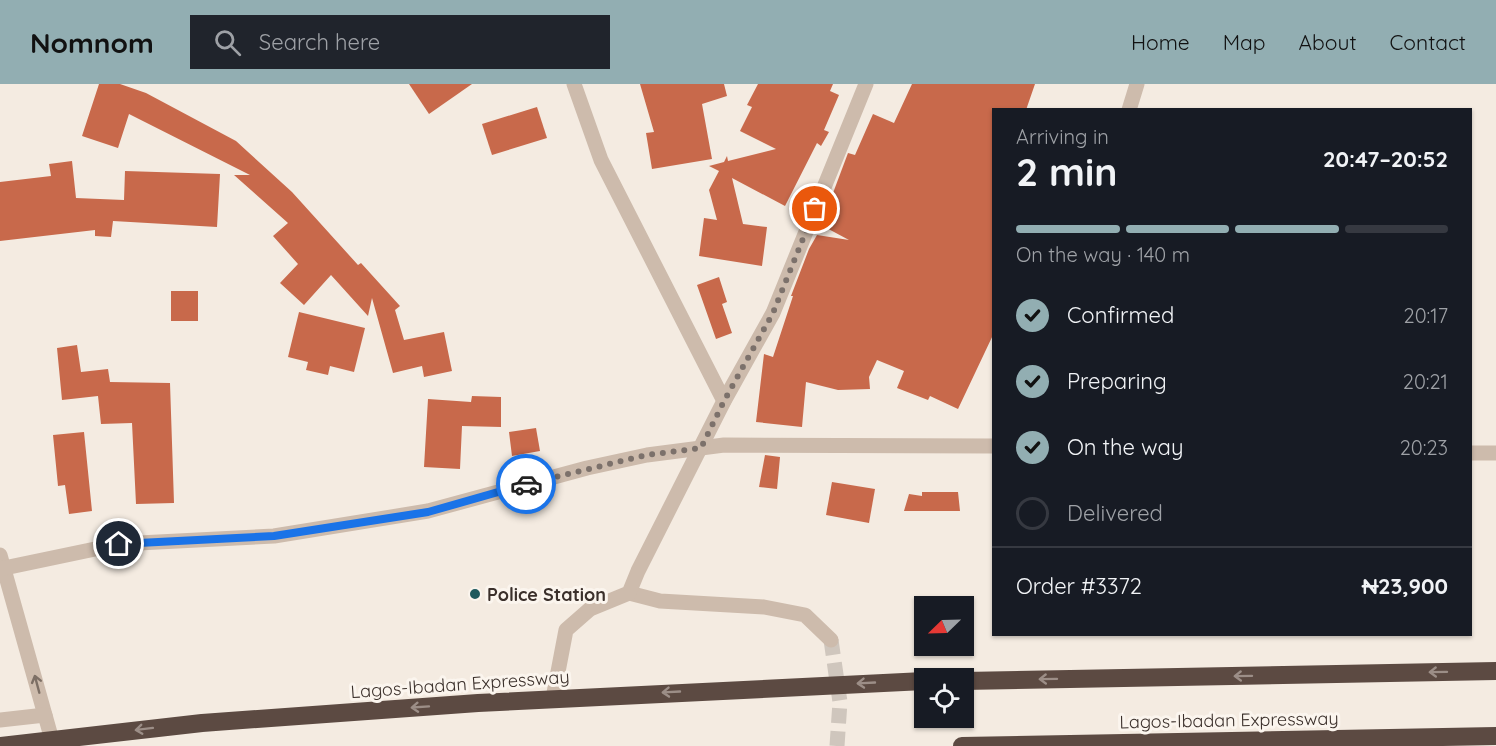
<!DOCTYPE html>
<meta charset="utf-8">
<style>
:root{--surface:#171b24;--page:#20242c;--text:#f1f3f6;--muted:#9ea1a6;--line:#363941;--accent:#92aeb2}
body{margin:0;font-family:Quicksand,sans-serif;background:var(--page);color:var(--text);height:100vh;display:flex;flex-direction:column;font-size:22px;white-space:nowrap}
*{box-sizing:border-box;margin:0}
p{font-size:20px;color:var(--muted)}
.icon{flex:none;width:33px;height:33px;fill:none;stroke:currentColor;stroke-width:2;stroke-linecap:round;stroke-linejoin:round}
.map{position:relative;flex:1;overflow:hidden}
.details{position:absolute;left:992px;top:24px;width:480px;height:528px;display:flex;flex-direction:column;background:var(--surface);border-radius:0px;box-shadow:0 2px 4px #0004}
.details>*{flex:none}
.needle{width:39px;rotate:247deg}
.fabs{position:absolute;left:914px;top:512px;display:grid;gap:12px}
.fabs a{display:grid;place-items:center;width:60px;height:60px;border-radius:0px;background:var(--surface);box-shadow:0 2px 4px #0004;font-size:30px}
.pin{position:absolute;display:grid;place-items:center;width:51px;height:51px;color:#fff;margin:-26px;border:3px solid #fff;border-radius:50%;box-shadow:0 2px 6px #0007}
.courier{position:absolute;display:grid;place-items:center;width:60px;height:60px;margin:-30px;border:4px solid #1a73e8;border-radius:50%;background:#fff;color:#222;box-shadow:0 2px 8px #0007}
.overview em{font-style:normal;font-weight:700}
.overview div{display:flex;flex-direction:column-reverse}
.overview{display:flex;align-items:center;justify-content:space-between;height:102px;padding:0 24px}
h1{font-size:39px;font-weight:700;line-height:45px}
.bar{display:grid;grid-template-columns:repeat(4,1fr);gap:9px 6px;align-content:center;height:72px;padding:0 24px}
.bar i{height:8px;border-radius:4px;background:var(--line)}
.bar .active{background:var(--accent)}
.bar p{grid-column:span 4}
.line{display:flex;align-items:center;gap:15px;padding:0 24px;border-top:2px solid var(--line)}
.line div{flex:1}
ol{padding:0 24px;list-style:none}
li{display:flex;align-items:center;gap:18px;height:66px}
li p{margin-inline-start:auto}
li .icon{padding:6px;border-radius:50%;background:var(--accent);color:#111;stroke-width:4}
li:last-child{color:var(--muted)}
li i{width:33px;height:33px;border:3px solid var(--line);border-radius:50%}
header{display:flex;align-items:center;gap:36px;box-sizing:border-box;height:84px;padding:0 30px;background:var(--accent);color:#111}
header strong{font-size:28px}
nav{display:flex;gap:33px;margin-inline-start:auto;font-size:21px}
.search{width:420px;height:54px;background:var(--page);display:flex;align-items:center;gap:15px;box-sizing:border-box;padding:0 21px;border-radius:0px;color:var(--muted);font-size:22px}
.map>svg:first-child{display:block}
</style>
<header>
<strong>Nomnom</strong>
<div class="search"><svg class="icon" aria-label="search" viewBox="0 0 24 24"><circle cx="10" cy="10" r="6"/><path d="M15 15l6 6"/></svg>Search here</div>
<nav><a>Home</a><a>Map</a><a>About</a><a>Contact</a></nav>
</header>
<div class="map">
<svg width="1496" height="662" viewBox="0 0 1496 662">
<rect width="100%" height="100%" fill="#f4ebe1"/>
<g fill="#c8694b">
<path d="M 99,0 L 120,0 L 146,9 L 236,57 L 292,108 L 358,181 L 361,179 L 400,222 L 395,226 L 404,256 L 444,248 L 452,287 L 424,293 L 422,282 L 393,289 L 372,214 L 368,232 L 331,191 L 304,221 L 280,199 L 298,180 L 273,152 L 288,139 L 234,91 L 250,91 L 129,30 L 118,64 L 82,52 Z"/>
<path d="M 409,0 L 472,0 L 429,30 Z"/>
<path d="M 640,0 L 724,0 L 727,12 L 702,20 L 712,75 L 652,85 L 646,49 L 654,48 Z"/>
<path d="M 758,0 L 833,0 L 830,7 L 839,11 L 824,46 L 829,48 L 821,62 L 817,59 L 785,122 L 732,94 L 743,140 L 767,143 L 762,182 L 699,172 L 704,134 L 717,136 L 709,106 L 719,87 L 709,82 L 724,78 L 727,72 L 728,77 L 776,65 L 740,47 L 752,23 L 747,21 Z"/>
<path d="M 912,0 L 1035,0 L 1026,26 L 993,26 L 993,251 L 958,325 L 930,312 L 928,316 L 897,304 L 904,287 L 877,276 L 869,293 L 870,305 L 838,306 L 806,298 L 802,343 L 756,338 L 764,270 L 773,273 L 793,212 L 791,212 L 809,165 L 817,151 L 849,156 L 821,141 L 848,69 L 855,71 L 873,30 L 894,39 Z"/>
<path d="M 537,23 L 547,54 L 492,71 L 482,40 Z"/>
<path d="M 72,77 L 76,114 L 124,116 L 125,87 L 220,90 L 217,143 L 113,137 L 111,153 L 95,152 L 95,146 L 0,157 L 0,98 L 51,92 L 49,80 Z"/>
<path d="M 719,193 L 727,218 L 722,220 L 732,249 L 716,255 L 697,201 Z"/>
<rect x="171" y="207" width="27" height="30"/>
<path d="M 299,228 L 365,244 L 354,288 L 330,282 L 328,291 L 306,286 L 308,278 L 288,273 Z"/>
<path d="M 77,261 L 81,288 L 108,285 L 110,298 L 170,299 L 174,419 L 136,420 L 132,339 L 101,340 L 98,312 L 62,316 L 57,264 Z"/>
<path d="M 472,312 L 501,313 L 501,343 L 462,342 L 460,385 L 424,383 L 428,315 L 471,318 Z"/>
<path d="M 536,344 L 540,367 L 512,372 L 509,348 Z"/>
<path d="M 84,348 L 92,427 L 69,430 L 65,401 L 58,402 L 53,351 Z"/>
<path d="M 765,371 L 780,373 L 777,405 L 759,403 Z"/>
<path d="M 832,398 L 875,405 L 869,439 L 826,431 Z"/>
<path d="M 922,408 L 958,408 L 960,427 L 904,427 L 909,410 L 922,412 Z"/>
</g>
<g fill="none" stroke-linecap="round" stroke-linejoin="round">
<path stroke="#cfc6bd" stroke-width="15" stroke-dasharray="15 8" stroke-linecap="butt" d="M 831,556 L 840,618 L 837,662"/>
<g stroke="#cdbbac" stroke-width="15">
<path d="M 574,0 L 601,76 L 724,317"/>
<path d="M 1129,26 L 1137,0"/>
<path d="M 1470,369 L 1496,369"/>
<path d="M 0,471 L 52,656"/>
<path d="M 0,485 L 119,460 L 274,452 L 428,427 L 587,384 L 647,371 L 724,361 L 993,362"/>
<path d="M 629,509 L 660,517 L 764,523 L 805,531 L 831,556"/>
<path d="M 553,614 L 566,546 L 590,525 L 629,509 L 638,487 L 724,317 L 773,229 L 866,0"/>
<path d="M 0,636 L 45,631"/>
</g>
<g stroke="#5c4a42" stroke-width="18">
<path d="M 963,597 L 1496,587"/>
<path d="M 0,662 L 202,639 L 478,619 L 924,597"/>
<path d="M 962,662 L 1496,652"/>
</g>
</g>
<defs><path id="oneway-shaft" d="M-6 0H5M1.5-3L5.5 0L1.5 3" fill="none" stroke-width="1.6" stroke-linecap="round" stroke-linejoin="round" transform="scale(1.5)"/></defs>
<g stroke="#9c8e87">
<use href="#oneway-shaft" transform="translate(1438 588) rotate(179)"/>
<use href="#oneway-shaft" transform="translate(1243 592) rotate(179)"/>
<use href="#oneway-shaft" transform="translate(1048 595) rotate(179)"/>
<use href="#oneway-shaft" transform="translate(866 599) rotate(177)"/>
<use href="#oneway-shaft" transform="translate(671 608) rotate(177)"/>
<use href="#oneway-shaft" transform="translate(420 623) rotate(176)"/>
<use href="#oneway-shaft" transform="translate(144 645) rotate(173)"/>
</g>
<use stroke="#7d6f65" href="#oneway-shaft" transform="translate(37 600) rotate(-105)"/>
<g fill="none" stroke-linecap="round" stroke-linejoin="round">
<path stroke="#7c716b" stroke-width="6" stroke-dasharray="0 10.8" d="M 526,400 L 647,371 L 701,364 L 724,317 L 773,229 L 815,125"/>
<path stroke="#1a73e8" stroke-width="8" d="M 119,460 L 274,452 L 428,428 L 526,400"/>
</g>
<circle fill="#1f5a5e" stroke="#fbf5ee" stroke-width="2" cx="475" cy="510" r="6"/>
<g text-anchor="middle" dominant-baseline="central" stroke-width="6" stroke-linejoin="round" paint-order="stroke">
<g font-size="18" font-weight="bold" fill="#3b302b" stroke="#fbf5ee" text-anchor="start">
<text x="487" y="510">Police Station</text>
</g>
<g font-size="18" fill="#3b302b" stroke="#fbf5ee">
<text transform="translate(460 600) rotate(-4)">Lagos-Ibadan Expressway</text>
<text transform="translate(1229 636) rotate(-1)">Lagos-Ibadan Expressway</text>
</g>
</g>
</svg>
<div class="fabs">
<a><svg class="needle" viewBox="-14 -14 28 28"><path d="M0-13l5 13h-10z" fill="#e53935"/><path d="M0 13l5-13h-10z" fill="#9ea1a6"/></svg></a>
<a><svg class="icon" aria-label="locate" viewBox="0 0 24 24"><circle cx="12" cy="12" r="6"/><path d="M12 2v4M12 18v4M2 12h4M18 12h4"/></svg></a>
</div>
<div class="pin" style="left:815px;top:125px;background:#ea580c"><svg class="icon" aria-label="bag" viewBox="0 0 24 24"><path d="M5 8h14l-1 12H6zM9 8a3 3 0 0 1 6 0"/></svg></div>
<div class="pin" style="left:119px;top:460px;background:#1f2937"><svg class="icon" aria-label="home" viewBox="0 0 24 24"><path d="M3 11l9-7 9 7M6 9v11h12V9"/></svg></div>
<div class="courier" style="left:526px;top:400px"><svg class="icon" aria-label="car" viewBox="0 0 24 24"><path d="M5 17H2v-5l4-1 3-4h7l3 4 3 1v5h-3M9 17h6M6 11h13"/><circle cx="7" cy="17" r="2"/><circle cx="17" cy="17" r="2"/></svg></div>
<section class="details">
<div class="overview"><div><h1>2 min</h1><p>Arriving in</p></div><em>20:47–20:52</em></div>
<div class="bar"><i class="active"></i><i class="active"></i><i class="active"></i><i></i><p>On the way · 140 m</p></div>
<ol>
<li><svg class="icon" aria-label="check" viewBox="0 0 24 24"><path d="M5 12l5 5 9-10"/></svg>Confirmed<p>20:17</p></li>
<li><svg class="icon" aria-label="check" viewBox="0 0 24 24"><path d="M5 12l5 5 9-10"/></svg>Preparing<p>20:21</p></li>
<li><svg class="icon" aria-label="check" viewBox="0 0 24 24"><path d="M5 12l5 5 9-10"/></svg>On the way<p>20:23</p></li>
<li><i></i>Delivered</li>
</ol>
<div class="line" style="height:78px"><div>Order #3372</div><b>₦23,900</b></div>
</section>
</div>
